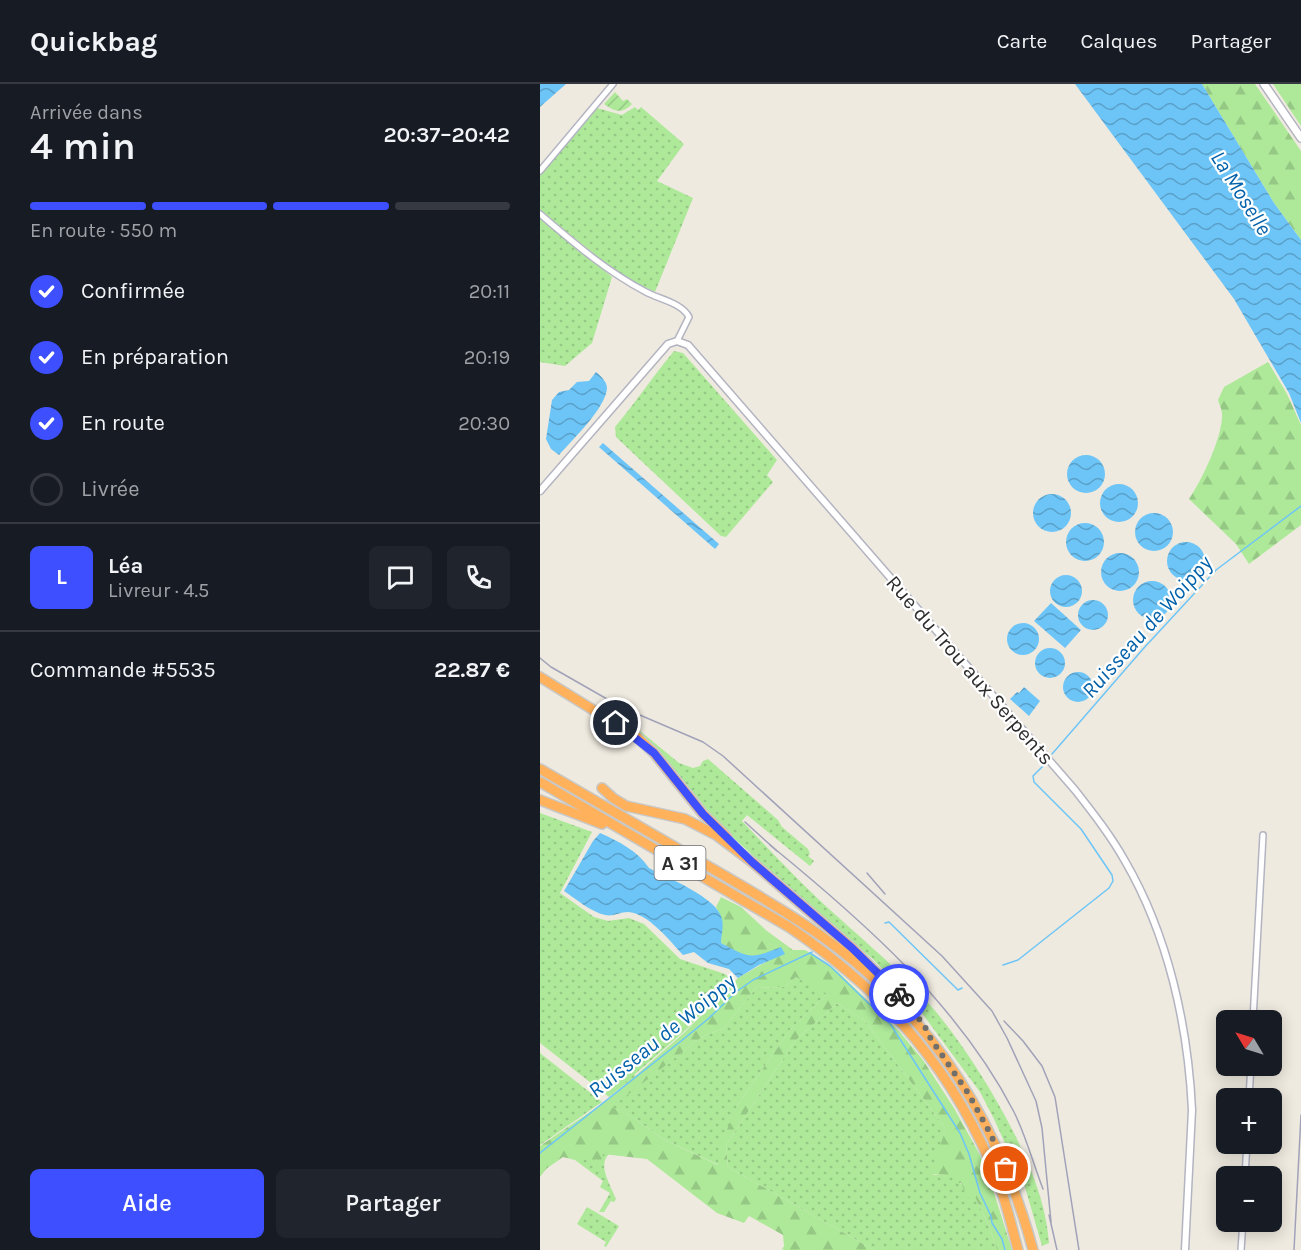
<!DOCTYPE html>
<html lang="fr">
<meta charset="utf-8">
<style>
:root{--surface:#171b24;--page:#20242c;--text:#f1f3f6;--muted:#9ea1a6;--line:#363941;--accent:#3d4fff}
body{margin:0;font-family:Karla,sans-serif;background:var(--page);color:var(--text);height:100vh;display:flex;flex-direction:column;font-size:22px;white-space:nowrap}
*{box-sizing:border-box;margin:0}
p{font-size:20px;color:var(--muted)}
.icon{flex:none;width:33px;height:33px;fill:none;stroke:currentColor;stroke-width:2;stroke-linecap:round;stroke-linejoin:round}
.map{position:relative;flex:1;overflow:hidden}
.drawer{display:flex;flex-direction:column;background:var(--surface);width:540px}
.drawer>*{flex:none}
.needle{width:39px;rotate:308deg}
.controls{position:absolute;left:676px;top:926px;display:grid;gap:12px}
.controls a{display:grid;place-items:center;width:66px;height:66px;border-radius:9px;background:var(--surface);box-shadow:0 3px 15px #0003;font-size:30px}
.pin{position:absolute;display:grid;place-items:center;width:51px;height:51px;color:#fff;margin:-26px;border:3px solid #fff;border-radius:50%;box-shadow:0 2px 6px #0007}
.courier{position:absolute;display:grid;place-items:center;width:60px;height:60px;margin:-30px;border:4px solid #3d4fff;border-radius:50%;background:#fff;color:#222;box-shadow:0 2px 8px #0007}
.headline em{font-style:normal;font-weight:600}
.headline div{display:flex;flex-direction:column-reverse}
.headline{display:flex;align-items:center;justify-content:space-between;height:102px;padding:0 30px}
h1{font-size:39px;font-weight:600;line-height:45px}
.bar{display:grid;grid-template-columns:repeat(4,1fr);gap:9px 6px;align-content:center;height:72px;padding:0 30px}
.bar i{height:8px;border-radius:4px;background:var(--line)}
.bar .on{background:var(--accent)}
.bar p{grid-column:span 4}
.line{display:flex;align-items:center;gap:15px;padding:0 30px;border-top:2px solid var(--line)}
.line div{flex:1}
.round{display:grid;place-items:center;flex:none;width:63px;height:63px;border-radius:9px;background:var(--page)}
ol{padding:0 30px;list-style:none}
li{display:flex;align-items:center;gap:18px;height:66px}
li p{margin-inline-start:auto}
li .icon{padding:6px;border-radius:50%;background:var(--accent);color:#fff;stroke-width:4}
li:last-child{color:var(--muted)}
li i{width:33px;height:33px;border:3px solid var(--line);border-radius:50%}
.cta{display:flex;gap:12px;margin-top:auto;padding:12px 30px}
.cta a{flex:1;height:69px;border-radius:9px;background:var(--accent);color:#fff;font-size:24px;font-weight:600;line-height:69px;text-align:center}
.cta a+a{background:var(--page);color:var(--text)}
header{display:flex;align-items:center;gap:36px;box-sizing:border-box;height:84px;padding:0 30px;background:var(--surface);border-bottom:2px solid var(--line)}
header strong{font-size:28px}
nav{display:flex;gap:33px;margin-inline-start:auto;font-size:21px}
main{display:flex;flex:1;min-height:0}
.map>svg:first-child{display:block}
</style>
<header>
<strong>Quickbag</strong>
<nav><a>Carte</a><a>Calques</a><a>Partager</a></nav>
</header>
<main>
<section class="drawer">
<div class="headline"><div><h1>4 min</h1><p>Arrivée dans</p></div><em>20:37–20:42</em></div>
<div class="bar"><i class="on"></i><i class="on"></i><i class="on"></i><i></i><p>En route · 550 m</p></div>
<ol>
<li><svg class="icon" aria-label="check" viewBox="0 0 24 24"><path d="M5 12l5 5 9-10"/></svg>Confirmée<p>20:11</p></li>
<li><svg class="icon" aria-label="check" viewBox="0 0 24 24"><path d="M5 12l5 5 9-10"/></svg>En préparation<p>20:19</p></li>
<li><svg class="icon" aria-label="check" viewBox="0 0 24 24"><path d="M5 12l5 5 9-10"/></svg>En route<p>20:30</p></li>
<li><i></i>Livrée</li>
</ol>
<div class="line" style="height:108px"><b class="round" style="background:var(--accent);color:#fff">L</b><div><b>Léa</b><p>Livreur · 4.5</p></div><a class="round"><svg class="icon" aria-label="chat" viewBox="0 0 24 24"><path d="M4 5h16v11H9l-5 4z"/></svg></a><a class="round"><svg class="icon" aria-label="phone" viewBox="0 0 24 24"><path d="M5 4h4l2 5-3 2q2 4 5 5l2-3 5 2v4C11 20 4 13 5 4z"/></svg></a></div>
<div class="line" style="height:78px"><div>Commande #5535</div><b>22.87 €</b></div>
<div class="cta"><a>Aide</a><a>Partager</a></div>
</section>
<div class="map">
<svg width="761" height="1166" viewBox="0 0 761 1166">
<defs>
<pattern id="grass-dots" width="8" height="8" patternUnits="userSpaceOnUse" patternTransform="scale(1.5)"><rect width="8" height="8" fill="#ade999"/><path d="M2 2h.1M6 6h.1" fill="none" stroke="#95c884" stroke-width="1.8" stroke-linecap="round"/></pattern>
<pattern id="forest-firs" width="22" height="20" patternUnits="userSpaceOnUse" patternTransform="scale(1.5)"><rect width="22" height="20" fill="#ade999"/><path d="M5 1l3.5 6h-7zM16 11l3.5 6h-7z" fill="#95c884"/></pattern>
<pattern id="garden-furrows" width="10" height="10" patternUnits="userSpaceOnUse" patternTransform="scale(1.5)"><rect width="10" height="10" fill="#ade999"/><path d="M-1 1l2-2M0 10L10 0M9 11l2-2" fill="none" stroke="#95c884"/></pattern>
<pattern id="water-waves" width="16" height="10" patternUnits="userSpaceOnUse" patternTransform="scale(1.5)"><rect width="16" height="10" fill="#6dc5f7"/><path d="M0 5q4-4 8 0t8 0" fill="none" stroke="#5aa0c8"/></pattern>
</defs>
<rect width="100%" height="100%" fill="#efeadf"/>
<g fill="url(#grass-dots)">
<path d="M 95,23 L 98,26 L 101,23 L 144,60 L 117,97 L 153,114 L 115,208 L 80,191 L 0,126 L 0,90 L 57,24 L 82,31 Z"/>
<path d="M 0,133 L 72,193 L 52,259 L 25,282 L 0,278 Z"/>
<path d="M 134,267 L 143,269 L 237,376 L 227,391 L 233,398 L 186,453 L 181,452 L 76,353 L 75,343 C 96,318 113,292 134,267 Z"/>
<path d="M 61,621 L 99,646 L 139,679 L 153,684 L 160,682 L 163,677 L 168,675 L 238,736 L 242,743 L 268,765 L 270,770 L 268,772 L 274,777 L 270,782 L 207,731 L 202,737 C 224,760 246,784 269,806 C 311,847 359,883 397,929 C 427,966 453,1008 475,1051 C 492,1086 506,1120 509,1159 L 502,1162 L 485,1103 L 454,1035 L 440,1008 L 376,921 L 333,875 L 282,833 L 188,749 L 172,732 L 131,681 L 100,649 L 60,623 Z"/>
<path d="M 0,729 L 52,748 L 20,809 L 54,833 L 68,837 L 89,834 L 104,840 L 140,875 L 185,890 L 193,897 L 148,944 L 94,991 L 96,992 L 69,1013 L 0,959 Z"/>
<path d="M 256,893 L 288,909 L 250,946 L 198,1020 L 179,1081 L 123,1055 L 91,1032 L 71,1023 L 162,953 L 184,944 L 216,904 L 244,903 Z"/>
<path d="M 297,919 L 325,937 L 406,1045 L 393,1091 L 410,1090 L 435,1113 L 449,1142 L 457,1166 L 334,1166 L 188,1083 L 186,1061 L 255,957 Z"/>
<path d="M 0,969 L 62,1018 L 0,1061 Z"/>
<path d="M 62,1070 L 69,1070 C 57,1081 71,1102 76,1115 L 74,1118 L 71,1117 L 64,1128 L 59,1128 L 70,1109 L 60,1103 L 63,1097 L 35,1076 Z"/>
<path d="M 47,1123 L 79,1142 L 66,1163 L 64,1162 L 66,1158 L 37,1140 Z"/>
</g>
<g fill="url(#forest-firs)" fill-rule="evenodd">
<path d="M 662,0 L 715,0 L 761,67 L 761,156 L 734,119 Z"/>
<path d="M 733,0 L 761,0 L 761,42 Z"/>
<path d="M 728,278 L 747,310 L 761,341 L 761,441 L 709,480 L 696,460 L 649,415 C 662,396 683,352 682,330 C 682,325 679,320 678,316 L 684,303 Z"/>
<path d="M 181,813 L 201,823 L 227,847 L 253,866 L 265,866 L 284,877 L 297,887 L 359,947 L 383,976 L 414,1024 L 440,1071 L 456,1115 L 472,1166 L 457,1166 L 449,1142 L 435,1113 L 428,1114 L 421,1099 L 416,1099 L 410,1091 L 390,1090 L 406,1045 L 325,937 L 297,919 L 255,957 L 186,1061 L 188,1083 L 334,1166 L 244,1166 L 242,1165 L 244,1162 L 243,1151 L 209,1132 L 204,1139 L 177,1129 L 107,1075 L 63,1070 L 62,1075 L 54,1081 L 50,1075 L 35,1076 L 23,1073 L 6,1085 L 0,1093 L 0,1062 L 69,1015 L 145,948 L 198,894 L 231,875 L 226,869 C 207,876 199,869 181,859 L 182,835 L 176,823 ZM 256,893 L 287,910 L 250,946 L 198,1020 L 179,1064 L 178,1081 L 123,1055 L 91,1032 L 72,1023 L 162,953 L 184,944 L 216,904 L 244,903 Z"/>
</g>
<path fill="url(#garden-furrows)" d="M 75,8 L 83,17 L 87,15 L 92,20 C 82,30 75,28 64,20 Z"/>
<g fill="url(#water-waves)">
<path d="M 0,0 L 26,0 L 0,23 Z"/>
<path d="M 535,0 L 662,0 L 734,119 L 761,156 L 761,339 L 749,309 L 694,215 Z"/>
<path d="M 56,288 C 61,292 67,298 67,304 C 66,324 32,356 19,371 L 11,365 L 6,355 L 12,316 L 19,308 L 29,306 L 37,298 L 49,297 Z"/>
<path d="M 63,359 L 179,460 L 175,465 L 59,363 Z"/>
<circle cx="546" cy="390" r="19"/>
<circle cx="579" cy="419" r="19"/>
<circle cx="512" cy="429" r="19"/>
<circle cx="614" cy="448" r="19"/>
<circle cx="545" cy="458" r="19"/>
<circle cx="646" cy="477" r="19"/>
<circle cx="580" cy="488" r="19"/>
<circle cx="526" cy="507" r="16"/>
<circle cx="612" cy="516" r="19"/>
<circle cx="553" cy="531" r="15"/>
<path d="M 511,519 L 541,546 L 525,564 L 494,537 Z"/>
<circle cx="483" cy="555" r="16"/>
<circle cx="510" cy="579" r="15"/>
<circle cx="538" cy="603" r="15"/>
<path d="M 484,603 L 500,617 L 489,632 L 470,615 L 477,608 L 479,609 Z"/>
<path d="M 60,749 C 78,757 98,767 109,784 C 128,794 178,814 182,835 C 184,843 181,852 181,859 C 211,875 210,875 241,863 L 245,870 L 219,881 L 198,894 L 189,885 L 168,879 L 154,868 L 143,871 C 130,857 108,829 88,828 C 80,828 73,833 65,831 C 51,828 36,815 24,807 L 53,757 Z"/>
</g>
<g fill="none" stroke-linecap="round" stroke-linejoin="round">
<g stroke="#6dc5f7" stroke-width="1.5">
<path d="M 512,670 L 603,565 L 676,486 L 761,422"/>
<path d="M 345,839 L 349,838 L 418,906 L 422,904"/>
<path d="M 272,868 L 270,869 L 290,882 L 351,941 L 420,1049 L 429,1070 L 440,1109 L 451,1132 L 452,1139 L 462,1155 L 465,1166"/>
<path d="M 463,881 L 478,876 L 569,804 L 573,797 L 572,791 L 541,745 L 494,698 L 493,692 L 503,682"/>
<path d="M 0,1069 L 140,958 L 168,935 L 196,908 L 213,896 L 270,869"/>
</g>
<defs>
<g id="minor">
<path d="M 0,87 L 73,0"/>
<path d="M 0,130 C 34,159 66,187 106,208 C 119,215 142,219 149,233 L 137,257"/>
<path d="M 713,936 L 723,751"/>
<path d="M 709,1014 L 711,981"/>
<path d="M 705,1092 L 707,1059"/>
<path d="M 701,1166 L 703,1137"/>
</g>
<path id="tertiary" d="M 0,407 L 128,260 L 137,257 L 148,261 L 535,706 C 553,729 571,752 585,777 C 628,851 648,941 652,1026 L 645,1166"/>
<path id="secondary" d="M 724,0 L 761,54"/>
<g id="motorway">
<path d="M 0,593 L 97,653 L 114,669 L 163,730 L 187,753"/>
<path d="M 0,685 C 62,721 123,756 185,792 C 236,822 287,851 331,892 C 414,967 464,1059 493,1166"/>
<path d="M 0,698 L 249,843 C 348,910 416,988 459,1100 C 467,1121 472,1144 478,1166"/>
<path d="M 62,704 L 73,714 L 86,722 L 145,735 L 176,751 L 212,778 L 312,864 L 364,916"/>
<path d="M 0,716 L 62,740"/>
</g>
</defs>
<use href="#minor" stroke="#b3b4c1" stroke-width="8"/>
<use href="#tertiary" stroke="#b3b4c1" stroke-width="9"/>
<use href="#secondary" stroke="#b3b4c1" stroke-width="10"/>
<use href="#motorway" stroke="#c8c8c8" stroke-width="12"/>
<use href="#minor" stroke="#fff" stroke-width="5"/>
<use href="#tertiary" stroke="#fff" stroke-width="6"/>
<use href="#secondary" stroke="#fff" stroke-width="7"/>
<use href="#motorway" stroke="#ffb15b" stroke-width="9"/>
<g stroke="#a1a2b9" stroke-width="1.5">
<path d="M 0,574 L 11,583 L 81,623 L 163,658 L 183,672 L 402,872 L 452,927 L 467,954 L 496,1017 L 502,1044 L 511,1138"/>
<path d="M 205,738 L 237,767"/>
<path d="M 230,761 C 322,836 419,921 474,1028 C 486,1052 493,1079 503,1105"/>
<path d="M 327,789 L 345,810"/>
<path d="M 464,937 L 483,957 L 502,982 L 515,1013 L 539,1166"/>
<path d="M 509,1131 L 517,1166"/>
<path d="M 754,1166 L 761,1031"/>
</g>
</g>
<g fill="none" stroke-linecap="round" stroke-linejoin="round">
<path stroke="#716f6b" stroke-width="6" stroke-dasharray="0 10.8" d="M 359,910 L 384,941 L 391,955 L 428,1009 L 451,1051 L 466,1085"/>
<path stroke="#3d4fff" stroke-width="8" d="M 76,639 L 114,669 L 163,730 L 212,778 L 312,864 L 359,910"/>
</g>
<g text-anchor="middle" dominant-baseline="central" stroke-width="4.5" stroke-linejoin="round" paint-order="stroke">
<rect fill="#fff" stroke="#6c6c6c" stroke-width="1.5" x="114.5" y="762" width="51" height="34" rx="4.5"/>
<g font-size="20" font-weight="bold" fill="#2d2d2d">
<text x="140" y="779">A 31</text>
</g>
<g font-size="21" fill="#2d2d2d" stroke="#fff">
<text transform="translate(430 586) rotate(49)">Rue du Trou aux Serpents</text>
</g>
<g font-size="22" font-style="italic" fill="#0462aa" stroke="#fff">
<text transform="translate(701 109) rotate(58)">La Moselle</text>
<text transform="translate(607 543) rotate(-48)">Ruisseau de Woippy</text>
<text transform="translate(122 952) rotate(-39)">Ruisseau de Woippy</text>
</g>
</g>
</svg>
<div class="controls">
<a><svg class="needle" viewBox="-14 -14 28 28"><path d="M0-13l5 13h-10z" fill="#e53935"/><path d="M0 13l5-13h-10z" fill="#9ea1a6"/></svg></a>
<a>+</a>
<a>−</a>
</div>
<div class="pin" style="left:466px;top:1085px;background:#ea580c"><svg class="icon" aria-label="bag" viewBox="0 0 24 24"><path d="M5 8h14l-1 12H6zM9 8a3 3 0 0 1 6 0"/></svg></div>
<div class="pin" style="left:76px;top:639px;background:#1f2937"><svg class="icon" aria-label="home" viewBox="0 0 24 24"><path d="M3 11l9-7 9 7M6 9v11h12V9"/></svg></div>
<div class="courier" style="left:359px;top:910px"><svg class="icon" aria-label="bike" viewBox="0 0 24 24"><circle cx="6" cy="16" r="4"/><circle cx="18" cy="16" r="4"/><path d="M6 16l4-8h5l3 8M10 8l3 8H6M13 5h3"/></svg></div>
</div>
</main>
